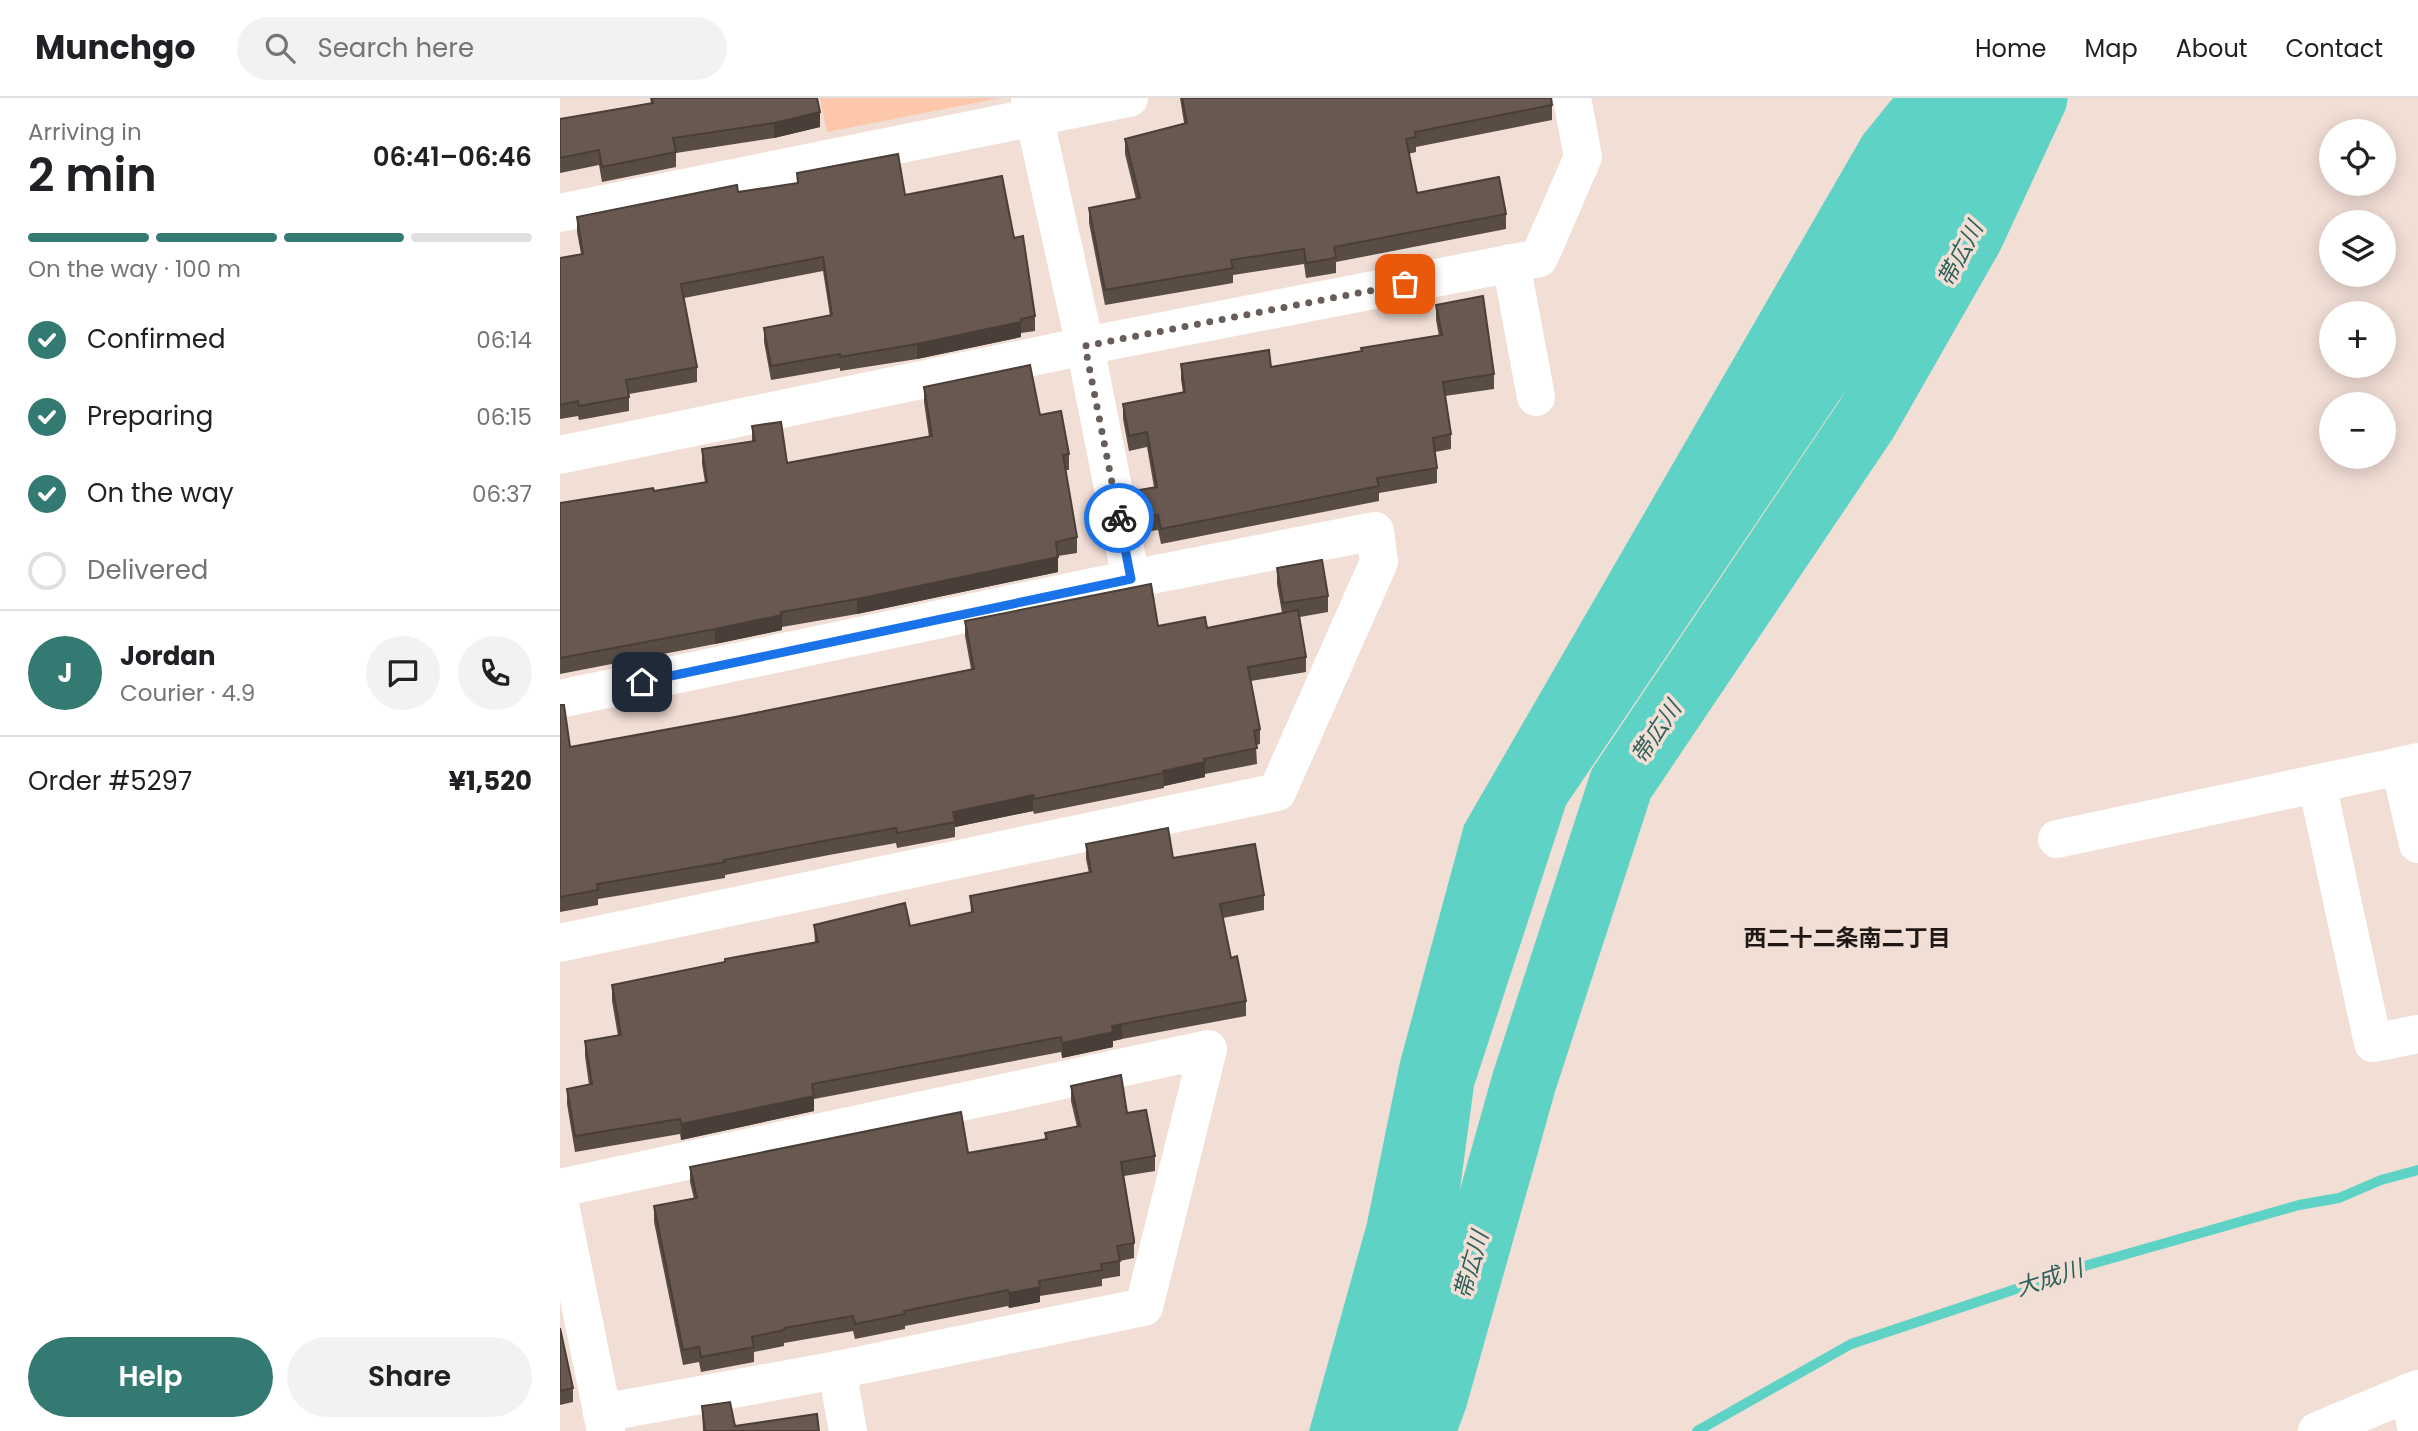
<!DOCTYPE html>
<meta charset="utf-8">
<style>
:root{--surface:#fff;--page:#f2f2f2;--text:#202124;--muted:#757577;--line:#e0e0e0;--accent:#337a73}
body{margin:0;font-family:Poppins,"Noto Sans JP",sans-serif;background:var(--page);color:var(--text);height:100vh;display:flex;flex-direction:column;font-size:26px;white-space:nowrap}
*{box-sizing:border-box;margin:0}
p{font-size:23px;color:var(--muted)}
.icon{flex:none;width:38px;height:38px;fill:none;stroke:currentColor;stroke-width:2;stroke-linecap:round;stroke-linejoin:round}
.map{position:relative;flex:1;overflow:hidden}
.details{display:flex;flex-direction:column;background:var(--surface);width:560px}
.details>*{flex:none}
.fabs{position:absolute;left:1759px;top:21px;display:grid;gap:14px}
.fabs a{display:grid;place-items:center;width:77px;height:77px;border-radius:50%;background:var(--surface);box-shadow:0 4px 18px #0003;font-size:35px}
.pin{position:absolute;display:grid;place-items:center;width:60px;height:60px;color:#fff;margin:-30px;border-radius:14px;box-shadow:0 4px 10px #0006}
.courier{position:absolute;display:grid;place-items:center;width:70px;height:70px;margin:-35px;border:5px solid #1a73e8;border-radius:50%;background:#fff;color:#222;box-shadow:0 2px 9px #0007}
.overview em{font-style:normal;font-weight:600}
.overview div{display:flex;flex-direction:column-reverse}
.overview{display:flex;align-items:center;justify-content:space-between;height:119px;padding:0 28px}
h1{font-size:46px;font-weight:600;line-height:52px}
.bar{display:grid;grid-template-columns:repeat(4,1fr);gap:10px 7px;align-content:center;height:84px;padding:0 28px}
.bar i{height:9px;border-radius:5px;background:var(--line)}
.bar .active{background:var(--accent)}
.bar p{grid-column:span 4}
.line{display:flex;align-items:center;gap:18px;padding:0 28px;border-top:2px solid var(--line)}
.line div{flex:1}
.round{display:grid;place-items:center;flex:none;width:74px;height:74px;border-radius:37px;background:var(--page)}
ol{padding:0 28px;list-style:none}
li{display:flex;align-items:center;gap:21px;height:77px}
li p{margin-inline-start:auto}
li .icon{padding:7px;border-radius:50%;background:var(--accent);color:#fff;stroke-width:4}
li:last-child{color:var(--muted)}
li i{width:38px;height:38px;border:4px solid var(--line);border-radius:50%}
.primary-button{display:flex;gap:14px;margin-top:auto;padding:14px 28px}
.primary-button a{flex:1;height:80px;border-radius:42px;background:var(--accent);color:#fff;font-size:28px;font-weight:600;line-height:80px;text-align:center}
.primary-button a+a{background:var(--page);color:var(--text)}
header{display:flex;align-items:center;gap:42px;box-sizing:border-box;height:98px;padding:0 35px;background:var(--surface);border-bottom:2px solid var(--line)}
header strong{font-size:33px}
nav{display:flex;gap:38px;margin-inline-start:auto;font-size:24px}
.search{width:490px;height:63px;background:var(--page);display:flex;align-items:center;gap:18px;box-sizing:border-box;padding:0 24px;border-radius:38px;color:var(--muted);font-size:26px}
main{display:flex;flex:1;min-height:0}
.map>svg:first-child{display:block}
</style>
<header>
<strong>Munchgo</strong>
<div class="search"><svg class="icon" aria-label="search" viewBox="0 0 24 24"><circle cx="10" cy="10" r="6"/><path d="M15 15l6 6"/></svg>Search here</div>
<nav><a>Home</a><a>Map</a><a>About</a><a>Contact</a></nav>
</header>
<main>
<section class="details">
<div class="overview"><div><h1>2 min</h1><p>Arriving in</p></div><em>06:41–06:46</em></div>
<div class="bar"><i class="active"></i><i class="active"></i><i class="active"></i><i></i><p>On the way · 100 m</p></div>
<ol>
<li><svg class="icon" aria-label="check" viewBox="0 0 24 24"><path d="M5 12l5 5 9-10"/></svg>Confirmed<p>06:14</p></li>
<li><svg class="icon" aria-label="check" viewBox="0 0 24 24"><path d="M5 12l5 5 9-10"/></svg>Preparing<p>06:15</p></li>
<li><svg class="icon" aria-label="check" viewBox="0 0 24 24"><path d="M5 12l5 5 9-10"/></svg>On the way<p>06:37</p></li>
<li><i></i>Delivered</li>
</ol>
<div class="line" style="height:126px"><b class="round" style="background:var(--accent);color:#fff">J</b><div><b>Jordan</b><p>Courier · 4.9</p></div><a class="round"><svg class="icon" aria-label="chat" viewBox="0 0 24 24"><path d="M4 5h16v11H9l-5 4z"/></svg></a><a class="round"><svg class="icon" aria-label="phone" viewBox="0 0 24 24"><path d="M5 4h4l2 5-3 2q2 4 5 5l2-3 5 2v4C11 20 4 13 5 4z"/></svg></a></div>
<div class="line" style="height:91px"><div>Order #5297</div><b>¥1,520</b></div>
<div class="primary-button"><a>Help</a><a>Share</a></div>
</section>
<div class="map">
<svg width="1858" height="1333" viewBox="0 0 1858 1333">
<rect width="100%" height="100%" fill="#f1ded5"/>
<path fill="#fdc7ac" d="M 260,0 L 440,0 L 267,34 Z"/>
<path fill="#5fd2c6" d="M 1333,0 L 1483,0 L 1006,707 L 914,988 L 867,1333 L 749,1333 L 807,1125 L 840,964 L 904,727 L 1303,37 Z"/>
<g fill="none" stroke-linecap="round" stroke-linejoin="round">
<path stroke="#5fd2c6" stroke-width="10" d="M 1137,1333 L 1291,1246 L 1528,1167 L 1739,1107 L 1779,1100 L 1821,1082 L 1858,1072"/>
<path stroke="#5fd2c6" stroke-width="65" d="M 863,1333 L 875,1300 L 964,984 L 1061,686 L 1306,322 L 1411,138 L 1475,0"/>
<g stroke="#fff" stroke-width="38">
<path d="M 470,0 L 525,248 L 571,481"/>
<path d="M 0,115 L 569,0"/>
<path d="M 951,165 L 976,299"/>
<path d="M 0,357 L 525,248 L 979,160 L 1023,59 L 1012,0"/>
<path d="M 0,601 L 571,481 L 815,433 L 819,464 L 717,694 L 0,845"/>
<path d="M 1858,664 L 1840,668 L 1858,746"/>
<path d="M 1757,686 L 1813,945 L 1858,936"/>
<path d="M 1497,741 L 1840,668"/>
<path d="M 0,1090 L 648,951 L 584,1209 L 277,1272 L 42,1315"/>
<path d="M 0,1107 L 46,1333"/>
<path d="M 277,1272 L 288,1333"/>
<path d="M 1849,1294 L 1857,1333"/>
<path d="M 1757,1333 L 1858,1291"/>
</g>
</g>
<g fill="#594c45">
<path d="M 90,0 L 257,0 L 260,29 L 214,40 L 116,55 L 116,69 L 42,84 L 39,67 L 0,75 L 0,21 L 91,5 Z"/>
<path d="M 620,0 L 991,0 L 992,7 L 992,22 L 856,49 L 856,54 L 848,56 L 857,95 L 946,116 L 946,131 L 776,164 L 776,175 L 746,180 L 744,166 L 673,177 L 673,185 L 545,207 L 529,125 L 529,110 L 576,101 L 565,56 L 565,41 L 624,25 Z"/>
<path d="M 237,75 L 345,97 L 454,140 L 475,218 L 475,233 L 461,235 L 461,239 L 357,261 L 280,273 L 280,270 L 211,282 L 204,244 L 204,230 L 270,218 L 263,173 L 124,200 L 137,269 L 137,284 L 69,296 L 69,313 L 19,322 L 18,318 L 0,321 L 0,160 L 21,156 L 17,134 L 17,119 L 237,85 Z"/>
<path d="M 876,207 L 934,276 L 934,291 L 885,298 L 891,336 L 891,351 L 875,354 L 877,370 L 877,385 L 819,395 L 819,403 L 601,446 L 598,432 L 584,434 L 579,407 L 579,392 L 594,389 L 587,349 L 569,353 L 563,321 L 563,306 L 623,295 L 621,281 L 621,266 L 711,269 L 801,253 L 879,238 L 876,222 Z"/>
<path d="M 364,289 L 480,317 L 509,356 L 509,372 L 505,372 L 517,439 L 517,455 L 498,458 L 498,474 L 297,516 L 222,529 L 222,532 L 155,546 L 0,576 L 0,405 L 94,393 L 145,384 L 142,366 L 142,351 L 192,343 L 192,328 L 227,365 L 369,339 L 364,304 Z"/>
<path d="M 717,470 L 768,498 L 768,514 L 740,519 L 746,559 L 746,574 L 691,583 L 700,631 L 700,646 L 696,647 L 697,666 L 645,676 L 645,679 L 604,688 L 604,690 L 474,716 L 473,713 L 395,729 L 395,739 L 337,750 L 336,745 L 269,757 L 165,777 L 165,780 L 38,801 L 38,807 L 0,814 L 0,607 L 10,649 L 175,619 L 411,571 L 405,538 L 405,523 L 598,528 L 647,530 L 722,515 L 717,486 Z"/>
<path d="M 526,746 L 613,760 L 704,797 L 704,812 L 663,820 L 671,860 L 686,903 L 686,918 L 562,941 L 553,943 L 553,949 L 502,960 L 501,954 L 254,1001 L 254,1013 L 121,1042 L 120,1036 L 15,1054 L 7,1006 L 7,991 L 29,987 L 25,958 L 25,943 L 58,938 L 52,903 L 52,887 L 255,845 L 254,827 L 350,828 L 411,815 L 410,798 L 529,775 L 526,761 Z"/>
<path d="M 511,988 L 567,1015 L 595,1058 L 595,1073 L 564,1078 L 574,1142 L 574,1160 L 560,1163 L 560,1178 L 542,1181 L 542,1188 L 480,1198 L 480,1204 L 449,1210 L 448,1208 L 345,1228 L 345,1231 L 295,1241 L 293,1233 L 224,1245 L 224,1248 L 194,1254 L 194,1264 L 141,1274 L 139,1264 L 123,1267 L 94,1124 L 94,1108 L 134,1101 L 130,1084 L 130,1069 L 408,1055 L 485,1042 L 485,1035 L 517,1029 L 511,1003 Z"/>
<path d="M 0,1230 L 13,1290 L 13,1304 L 0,1307 Z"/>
<path d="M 142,1308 L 175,1328 L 259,1333 L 143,1333 Z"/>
</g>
<g fill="#493e38">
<path d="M 260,14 L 260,29 L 214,40 L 214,25 Z"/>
<path d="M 461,224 L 461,239 L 357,261 L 357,246 Z"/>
<path d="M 498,459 L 498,474 L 297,516 L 297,501 Z"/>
<path d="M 222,517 L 222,532 L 155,546 L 155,531 Z"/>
<path d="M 645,664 L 645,679 L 604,688 L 603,673 Z"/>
<path d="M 473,697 L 473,713 L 395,729 L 393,714 Z"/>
<path d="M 562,926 L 562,941 L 553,943 L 553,949 L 502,960 L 502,945 Z"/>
<path d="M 254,998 L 254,1013 L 121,1042 L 121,1026 Z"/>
<path d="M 480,1189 L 480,1204 L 449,1210 L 449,1195 Z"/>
</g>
<g fill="#685850" stroke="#493e38" stroke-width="2">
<path d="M 92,0 L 257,0 L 260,14 L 214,25 L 113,40 L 116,54 L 42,69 L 39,52 L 0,60 L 0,21 L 93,5 Z"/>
<path d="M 622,0 L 991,0 L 992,7 L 855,34 L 856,39 L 846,41 L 857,95 L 939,79 L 946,116 L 774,149 L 776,160 L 746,165 L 744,151 L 671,162 L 673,170 L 545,192 L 529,110 L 580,100 L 565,41 L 627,25 Z"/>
<path d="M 338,56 L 345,97 L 442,78 L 454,140 L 463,138 L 475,218 L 461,221 L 461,224 L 357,246 L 280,259 L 280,256 L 211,268 L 204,230 L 272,217 L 263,159 L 121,186 L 137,269 L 66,282 L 69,299 L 19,308 L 18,303 L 0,307 L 0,160 L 23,156 L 17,119 L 177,87 L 178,94 L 238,85 L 237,75 Z"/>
<path d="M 923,198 L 934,276 L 883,284 L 891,336 L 873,340 L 877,370 L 817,380 L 819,388 L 601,431 L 598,417 L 584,419 L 579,392 L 597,389 L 587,334 L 569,338 L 563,306 L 625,294 L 621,266 L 709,252 L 711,269 L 802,253 L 801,250 L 882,237 L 876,207 Z"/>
<path d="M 470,267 L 480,317 L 501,313 L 509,356 L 503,357 L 517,439 L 496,444 L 498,459 L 297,501 L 221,514 L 222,517 L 155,531 L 0,560 L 0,405 L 93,390 L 94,393 L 147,384 L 142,351 L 195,343 L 192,328 L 221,324 L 227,365 L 372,338 L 364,289 Z"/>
<path d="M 762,462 L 768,498 L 723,505 L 717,470 Z"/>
<path d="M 591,486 L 598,528 L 645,519 L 647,530 L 738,512 L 746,559 L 688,569 L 700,631 L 694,633 L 697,650 L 644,661 L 645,664 L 603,673 L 604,675 L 474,701 L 473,697 L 393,714 L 395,724 L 337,735 L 336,730 L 269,742 L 164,762 L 165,764 L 37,786 L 38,792 L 0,799 L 0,607 L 4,607 L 10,649 L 175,619 L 414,571 L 405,523 Z"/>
<path d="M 608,730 L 613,760 L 695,746 L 704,797 L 660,806 L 671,860 L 677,858 L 686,903 L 562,926 L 552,928 L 553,934 L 502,945 L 501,939 L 252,986 L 254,998 L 121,1026 L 120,1021 L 15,1038 L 7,991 L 32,986 L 25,943 L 61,937 L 52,887 L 165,864 L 165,861 L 258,844 L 254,827 L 345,805 L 350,828 L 413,814 L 410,798 L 531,774 L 526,746 Z"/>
<path d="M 561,977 L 567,1015 L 586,1012 L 595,1058 L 561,1064 L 574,1142 L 574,1145 L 557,1148 L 560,1163 L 541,1166 L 542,1172 L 479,1183 L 480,1189 L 449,1195 L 448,1192 L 344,1213 L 345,1216 L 295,1226 L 293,1218 L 224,1230 L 224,1232 L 192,1239 L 194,1249 L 141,1259 L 139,1249 L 123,1252 L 94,1108 L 137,1100 L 130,1069 L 401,1014 L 408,1055 L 487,1041 L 485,1035 L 520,1028 L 511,988 Z"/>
<path d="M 0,1230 L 13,1290 L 0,1293 Z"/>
<path d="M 170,1304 L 175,1328 L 257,1316 L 259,1333 L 145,1333 L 142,1308 Z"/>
</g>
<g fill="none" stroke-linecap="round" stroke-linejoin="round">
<path stroke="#685d58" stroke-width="7" stroke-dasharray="0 12.6" d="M 559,420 L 525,248 L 845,186"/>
<path stroke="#1a73e8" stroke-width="9" d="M 82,584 L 571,481 L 559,420"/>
</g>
<g text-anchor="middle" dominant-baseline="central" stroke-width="7" stroke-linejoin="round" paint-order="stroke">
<g font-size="23" font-style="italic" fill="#2f615b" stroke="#f1ded5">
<text transform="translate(1400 156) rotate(-62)">帯広川</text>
<text transform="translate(1096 634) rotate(-56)">帯広川</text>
<text transform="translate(911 1167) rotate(-74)">帯広川</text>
<text transform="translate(1489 1180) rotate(-18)">大成川</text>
</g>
<g font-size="23" font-weight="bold" fill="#1f1815" stroke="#f1ded5">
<text x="1287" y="840">西二十二条南二丁目</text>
</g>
</g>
</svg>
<div class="fabs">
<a><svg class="icon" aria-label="locate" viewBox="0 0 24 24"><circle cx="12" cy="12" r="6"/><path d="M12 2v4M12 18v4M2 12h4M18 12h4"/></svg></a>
<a><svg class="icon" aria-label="layers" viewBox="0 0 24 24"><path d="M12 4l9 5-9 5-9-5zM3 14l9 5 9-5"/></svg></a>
<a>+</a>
<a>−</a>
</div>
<div class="pin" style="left:845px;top:186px;background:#ea580c"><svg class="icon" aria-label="bag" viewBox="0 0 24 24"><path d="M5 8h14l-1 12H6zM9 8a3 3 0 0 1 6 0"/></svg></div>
<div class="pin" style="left:82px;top:584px;background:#1f2937"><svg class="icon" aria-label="home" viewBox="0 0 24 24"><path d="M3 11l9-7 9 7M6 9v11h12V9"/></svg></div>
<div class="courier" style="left:559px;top:420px"><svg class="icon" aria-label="bike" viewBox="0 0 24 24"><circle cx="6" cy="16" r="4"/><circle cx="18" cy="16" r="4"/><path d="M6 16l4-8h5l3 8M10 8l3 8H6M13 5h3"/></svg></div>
</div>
</main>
